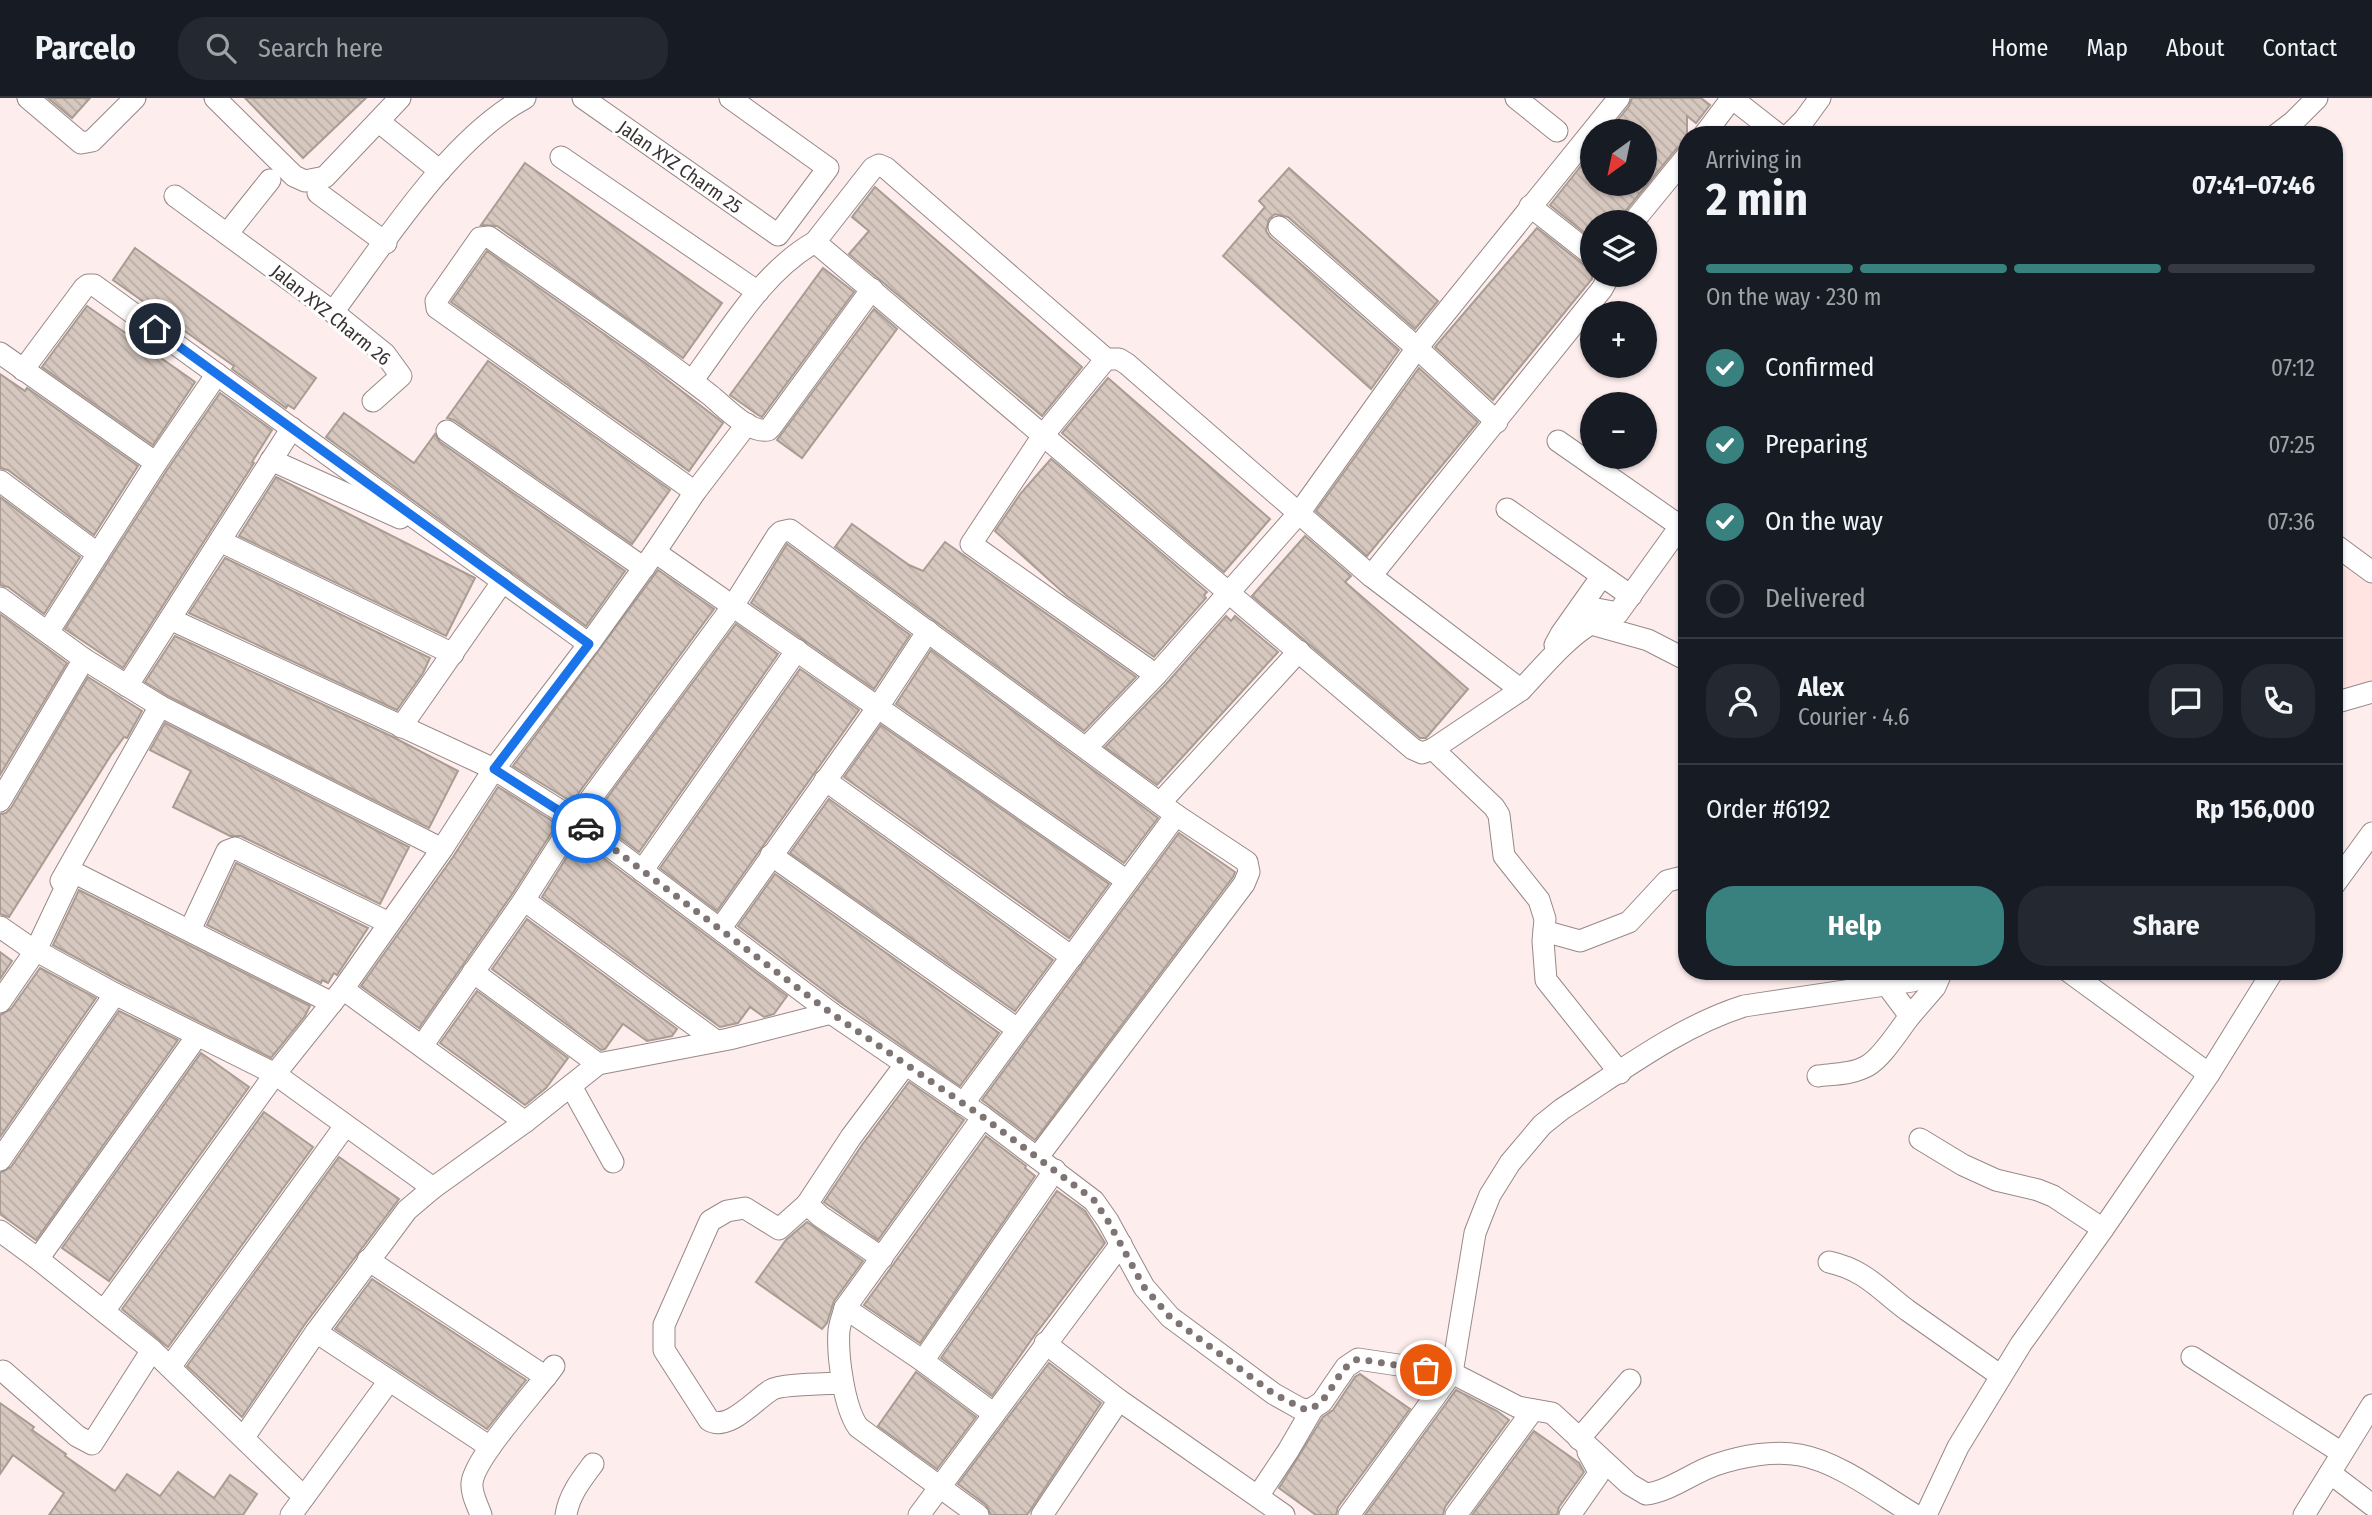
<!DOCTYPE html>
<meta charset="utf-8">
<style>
:root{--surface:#171b24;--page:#242831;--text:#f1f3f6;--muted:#9ea1a6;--line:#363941;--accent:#38817f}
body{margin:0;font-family:"Fira Sans Condensed",sans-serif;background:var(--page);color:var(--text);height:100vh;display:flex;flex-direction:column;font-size:26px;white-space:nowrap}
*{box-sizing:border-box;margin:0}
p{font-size:23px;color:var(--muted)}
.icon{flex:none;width:38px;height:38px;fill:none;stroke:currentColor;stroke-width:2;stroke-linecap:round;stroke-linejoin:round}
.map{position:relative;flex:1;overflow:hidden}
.sheet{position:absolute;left:1678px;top:28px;width:665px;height:854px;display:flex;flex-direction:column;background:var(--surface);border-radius:28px;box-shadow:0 2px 5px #0004}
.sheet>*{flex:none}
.needle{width:46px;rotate:213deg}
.fabs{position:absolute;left:1580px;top:21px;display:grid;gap:14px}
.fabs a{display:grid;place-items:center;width:77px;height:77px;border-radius:50%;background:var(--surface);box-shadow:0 2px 5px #0004;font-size:35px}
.pin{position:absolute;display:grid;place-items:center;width:60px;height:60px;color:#fff;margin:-30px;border:4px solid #fff;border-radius:50%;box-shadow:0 2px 7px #0007}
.courier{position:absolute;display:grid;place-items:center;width:70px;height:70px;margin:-35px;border:5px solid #1a73e8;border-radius:50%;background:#fff;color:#222;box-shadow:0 2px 9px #0007}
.head em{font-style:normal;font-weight:700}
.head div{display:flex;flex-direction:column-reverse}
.head{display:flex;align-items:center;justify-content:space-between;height:119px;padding:0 28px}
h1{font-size:46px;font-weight:700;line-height:52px}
.bar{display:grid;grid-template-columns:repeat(4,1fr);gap:10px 7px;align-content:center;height:84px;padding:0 28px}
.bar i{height:9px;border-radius:5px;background:var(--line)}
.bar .on{background:var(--accent)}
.bar p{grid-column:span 4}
.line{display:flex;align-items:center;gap:18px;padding:0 28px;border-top:2px solid var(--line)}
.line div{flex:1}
.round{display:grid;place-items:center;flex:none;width:74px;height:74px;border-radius:28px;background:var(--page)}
ol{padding:0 28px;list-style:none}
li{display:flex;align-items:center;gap:21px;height:77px}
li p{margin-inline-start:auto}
li .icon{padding:7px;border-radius:50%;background:var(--accent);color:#fff;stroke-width:4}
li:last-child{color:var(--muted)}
li i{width:38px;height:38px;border:4px solid var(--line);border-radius:50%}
.cta{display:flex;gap:14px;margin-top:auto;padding:14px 28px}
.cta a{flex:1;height:80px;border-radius:28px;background:var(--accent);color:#fff;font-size:28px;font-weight:700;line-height:80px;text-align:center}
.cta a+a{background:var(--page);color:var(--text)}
header{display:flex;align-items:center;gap:42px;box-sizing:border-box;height:98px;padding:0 35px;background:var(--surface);border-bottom:2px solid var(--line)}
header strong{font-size:33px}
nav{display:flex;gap:38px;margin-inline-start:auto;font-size:24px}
.search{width:490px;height:63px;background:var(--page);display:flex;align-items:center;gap:18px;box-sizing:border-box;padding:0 24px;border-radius:28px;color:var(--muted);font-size:26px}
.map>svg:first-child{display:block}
</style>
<header>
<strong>Parcelo</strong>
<div class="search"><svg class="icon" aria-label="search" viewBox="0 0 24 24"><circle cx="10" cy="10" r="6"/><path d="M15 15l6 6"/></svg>Search here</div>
<nav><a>Home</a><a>Map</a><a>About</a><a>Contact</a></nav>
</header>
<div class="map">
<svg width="2372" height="1417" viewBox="0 0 2372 1417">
<defs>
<pattern id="building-back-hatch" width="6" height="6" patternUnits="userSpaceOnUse" patternTransform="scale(1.75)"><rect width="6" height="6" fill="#d6c8bf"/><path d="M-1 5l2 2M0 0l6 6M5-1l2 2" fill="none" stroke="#b8aca5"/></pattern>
</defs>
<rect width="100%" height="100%" fill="#fdeeed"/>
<path fill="#ffe4e2" d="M 2335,452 L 2372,480 L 2372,588 L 2335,599 Z"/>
<g fill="url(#building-back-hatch)" stroke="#a99c93" stroke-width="2">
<path d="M 48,0 L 90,0 L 72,20 Z"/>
<path d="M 245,0 L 366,0 L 303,60 Z"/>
<path d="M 1632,0 L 1701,0 L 1710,7 L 1696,25 L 1687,18 L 1687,45 L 1677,50 L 1623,116 L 1620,124 L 1592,124 L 1592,141 L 1550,107 L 1592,54 L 1592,86 L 1645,86 L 1645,33 L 1609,33 L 1629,8 Z"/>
<path d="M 525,65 L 722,205 L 683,260 L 497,128 L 481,127 Z"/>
<path d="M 1289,70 L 1438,203 L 1415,231 L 1288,119 L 1275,116 L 1269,121 L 1266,133 L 1270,139 L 1399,252 L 1371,291 L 1223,158 L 1265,109 L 1259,103 Z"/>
<path d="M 875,89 L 1082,269 L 1042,318 L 849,156 L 869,133 L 852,119 Z"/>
<path d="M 1537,130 L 1584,167 L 1592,170 L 1592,181 L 1493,302 L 1435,249 Z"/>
<path d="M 135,150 L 316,280 L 294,311 L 288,307 L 286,310 L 232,271 L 234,268 L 113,182 Z"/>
<path d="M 487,153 L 648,267 L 723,325 L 689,373 L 451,204 Z"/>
<path d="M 823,170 L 854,194 L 762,319 L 758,317 L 730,297 Z"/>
<path d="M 87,208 L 195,284 L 153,347 L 42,269 Z"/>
<path d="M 874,211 L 897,231 L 802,360 L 777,342 Z"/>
<path d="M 488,263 L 670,392 L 632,446 L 454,322 L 447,320 Z"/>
<path d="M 1419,270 L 1478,324 L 1367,458 L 1316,413 Z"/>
<path d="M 0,276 L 25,293 L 27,290 L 138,368 L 94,437 L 8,372 L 0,370 Z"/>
<path d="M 1108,280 L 1270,421 L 1224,474 L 1062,335 Z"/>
<path d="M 220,295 L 272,332 L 252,364 L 254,365 L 123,570 L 65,531 L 167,372 Z"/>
<path d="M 344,315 L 414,365 L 435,336 L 440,344 L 625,473 L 586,528 L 326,339 Z"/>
<path d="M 1051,361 L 1207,494 L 1204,497 L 1206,500 L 1154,559 L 1067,498 L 995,433 L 1021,395 Z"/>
<path d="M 276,379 L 475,480 L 446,538 L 239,438 Z"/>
<path d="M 0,399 L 80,459 L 44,516 L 8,489 L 0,487 Z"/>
<path d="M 852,426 L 909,467 L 923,473 L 945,444 L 1136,579 L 1084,633 L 835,449 Z"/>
<path d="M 1305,438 L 1351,478 L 1345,484 L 1468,591 L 1426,640 L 1420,640 L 1252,498 Z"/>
<path d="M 787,446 L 910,537 L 874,591 L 751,505 Z"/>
<path d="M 225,460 L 430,560 L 423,575 L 397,612 L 189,515 Z"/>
<path d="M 658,472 L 714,511 L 572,704 L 513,668 Z"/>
<path d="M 0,516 L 67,565 L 0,677 Z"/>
<path d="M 1226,518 L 1231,523 L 1235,518 L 1278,554 L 1157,687 L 1105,649 L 1166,586 Z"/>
<path d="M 736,526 L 778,556 L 639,754 L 593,719 Z"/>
<path d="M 175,538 L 391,638 L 458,673 L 429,730 L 166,597 L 145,584 Z"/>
<path d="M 931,552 L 1158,720 L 1124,765 L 896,606 Z"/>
<path d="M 800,571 L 859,612 L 717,813 L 660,770 Z"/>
<path d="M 88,579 L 142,613 L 127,640 L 124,639 L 111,657 L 9,819 L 0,816 L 0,716 L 6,715 L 11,710 Z"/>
<path d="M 165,625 L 409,749 L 380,806 L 241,738 L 230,738 L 173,709 L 191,673 L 150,652 Z"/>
<path d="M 881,627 L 1109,786 L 1069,840 L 844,679 Z"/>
<path d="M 498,689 L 557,726 L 513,795 L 419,930 L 361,888 L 453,759 Z"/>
<path d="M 829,701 L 1053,862 L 1015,913 L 790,755 Z"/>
<path d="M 1179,735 L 1235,774 L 1233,779 L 1035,1042 L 982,1002 Z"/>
<path d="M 578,741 L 787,898 L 774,916 L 764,919 L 750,909 L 738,925 L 720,929 L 542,799 Z"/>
<path d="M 236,765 L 368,830 L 337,877 L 334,875 L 328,885 L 322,882 L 321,885 L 207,827 Z"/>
<path d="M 775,776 L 999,935 L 960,988 L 839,904 L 738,828 Z"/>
<path d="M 79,792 L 310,908 L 305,918 L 271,960 L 121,884 L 53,847 Z"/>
<path d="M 527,821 L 677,931 L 672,938 L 647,943 L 623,926 L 605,951 L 601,952 L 492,871 Z"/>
<path d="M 0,854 L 12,863 L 0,881 Z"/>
<path d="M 40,870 L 96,900 L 0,1039 L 0,917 L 11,911 Z"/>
<path d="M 477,893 L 568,960 L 546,990 L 525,1007 L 440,945 Z"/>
<path d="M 119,913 L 178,942 L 36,1142 L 0,1116 L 0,1075 L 11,1069 Z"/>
<path d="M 201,955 L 249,989 L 109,1183 L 62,1150 Z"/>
<path d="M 909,984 L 964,1022 L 878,1142 L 824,1104 L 862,1047 Z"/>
<path d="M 264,1014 L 313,1049 L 168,1249 L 122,1211 Z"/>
<path d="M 986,1038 L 1026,1068 L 1025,1070 L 1035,1078 L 920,1245 L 864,1207 Z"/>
<path d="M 339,1059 L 399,1101 L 305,1226 L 242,1319 L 187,1268 Z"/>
<path d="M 1057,1093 L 1085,1113 L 1105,1145 L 1034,1238 L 992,1298 L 941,1260 Z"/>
<path d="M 807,1124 L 863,1163 L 834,1203 L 827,1225 L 822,1231 L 756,1184 L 786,1142 Z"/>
<path d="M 372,1181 L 526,1282 L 487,1331 L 335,1231 Z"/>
<path d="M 1049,1265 L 1101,1305 L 1027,1417 L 991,1417 L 986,1407 L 958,1386 Z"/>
<path d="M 916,1274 L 976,1319 L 937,1371 L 878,1328 Z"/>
<path d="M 1360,1276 L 1410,1311 L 1338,1409 L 1336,1417 L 1316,1417 L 1279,1390 L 1323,1319 L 1333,1312 L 1355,1279 Z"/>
<path d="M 1456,1292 L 1497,1313 L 1509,1322 L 1445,1409 L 1443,1417 L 1365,1417 Z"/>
<path d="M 0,1305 L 34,1329 L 32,1332 L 66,1356 L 65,1358 L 115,1393 L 127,1376 L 160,1398 L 178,1374 L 214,1400 L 230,1377 L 257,1396 L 243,1417 L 49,1417 L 64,1395 L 13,1357 L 0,1376 Z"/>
<path d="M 1534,1333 L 1579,1365 L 1584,1374 L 1559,1409 L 1557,1417 L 1472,1417 Z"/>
</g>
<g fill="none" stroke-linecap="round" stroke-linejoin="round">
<defs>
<g id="street">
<path d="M 28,0 L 81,45 L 92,43 L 135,0"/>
<path d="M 215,0 L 294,78 L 305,83 L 325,79 L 400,0"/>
<path d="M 583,0 L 778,137 L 828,70 L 730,0"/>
<path d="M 1516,0 L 1557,33"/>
<path d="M 1733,1 L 1779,37"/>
<path d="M 383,27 L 440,73"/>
<path d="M 1704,37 L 1732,0"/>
<path d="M 1789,37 L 1804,22 L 1820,0"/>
<path d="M 2276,37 L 2293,24 L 2317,0"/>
<path d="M 561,59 L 758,194"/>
<path d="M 318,95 L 386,145"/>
<path d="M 175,98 L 333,214 L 385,256 L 401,278 L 373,303"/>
<path d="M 1530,108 L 1592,157"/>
<path d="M 1633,124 L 1687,58"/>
<path d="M 1279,129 L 1417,250 L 1497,324"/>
<path d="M 227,136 L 270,82"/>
<path d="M 333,214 C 384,146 450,40 525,0"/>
<path d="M 0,255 L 156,365"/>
<path d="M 1106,261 L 1044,336 L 971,446 L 1156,577"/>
<path d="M 23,272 L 84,190 L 88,187 L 94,187 L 589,546"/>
<path d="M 692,283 C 728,235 762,174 815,144 L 1413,651 L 1422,655 L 1433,651 L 1521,592 L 1371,478 L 1127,266 L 1119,261 L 1106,261 L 886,70 L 879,67 L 873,70 L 815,144"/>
<path d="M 447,333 L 644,470"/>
<path d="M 1558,343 L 1680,428"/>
<path d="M 271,362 L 400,420"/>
<path d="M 0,383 L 98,456"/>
<path d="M 695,394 L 437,210 L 436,203 L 480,140 L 489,139 C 563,191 639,242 710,297 C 725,309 748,335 768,332 L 771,329 L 872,191"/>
<path d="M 1507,411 L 1631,498"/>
<path d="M 220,443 L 453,556"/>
<path d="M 2334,446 L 2372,474"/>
<path d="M 655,454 L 1127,783"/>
<path d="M 1371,478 L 1602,191 L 1608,180 L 1608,177"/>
<path d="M 0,500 L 84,561 L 160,608 L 442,751"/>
<path d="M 1581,508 L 1618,515 L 1687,419"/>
<path d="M 170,521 L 494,671 L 575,722 L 831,915 L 983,1019 L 1094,1103 L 1108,1123 L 1144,1189 L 1170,1219 L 1274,1296 L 1299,1310 L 1306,1312 L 1313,1310 L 1322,1304 L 1346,1269 L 1358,1261 L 1452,1275 L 1518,1309 L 1552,1315 L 1629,1386 L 1646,1396 C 1668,1394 1694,1374 1715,1367 C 1741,1358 1774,1352 1800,1357 C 1839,1364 1881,1397 1915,1417"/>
<path d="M 48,534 L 156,365 L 217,276"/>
<path d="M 1555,547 L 1561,536 L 1602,478"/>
<path d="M 127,588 L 292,330"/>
<path d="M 1521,592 C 1539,573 1568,538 1591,526 L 1648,542 L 1687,562"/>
<path d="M 2334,605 L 2372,594"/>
<path d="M 401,629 L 503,483"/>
<path d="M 1086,650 L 1156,577 L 1299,415 L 1417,250 L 1619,0"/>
<path d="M 1433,651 L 1494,709 L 1499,717 L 1504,758 L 1539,802 L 1545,821 L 1543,843 L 1546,882 L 1620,975"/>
<path d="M 825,682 L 1072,859"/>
<path d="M 0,703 L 84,561"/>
<path d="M 1160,705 L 1299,553"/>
<path d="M 771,757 L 1017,931"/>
<path d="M 642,773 L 797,552"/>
<path d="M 61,783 L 160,608"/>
<path d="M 2334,787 L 2372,735"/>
<path d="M 524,802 L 716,943"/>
<path d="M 0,829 L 26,847 L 115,896 L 275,976 L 433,1090"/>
<path d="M 720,831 L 878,609 L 928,533"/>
<path d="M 190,832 L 227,753 L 235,750 L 389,825"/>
<path d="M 1544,833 L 1580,843 L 1629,824 L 1667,783 L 1687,778"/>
<path d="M 2068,873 L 2209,976"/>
<path d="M 473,874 L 598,966"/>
<path d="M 343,891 L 525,1024"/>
<path d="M 0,904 L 36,852 L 73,774 L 332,905"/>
<path d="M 1910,918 L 1935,889 L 1942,873"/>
<path d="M 422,948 L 524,802 L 575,722 L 733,508 L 777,438 L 781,434 L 790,432 L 1176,717 L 1247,764 L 1249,774 L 1244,786 L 1037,1060"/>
<path d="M 1818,978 C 1834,976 1853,976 1867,968 C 1882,960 1899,932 1910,918 L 1886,886"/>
<path d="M 571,988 L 613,1064"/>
<path d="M 963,1006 L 1176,717"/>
<path d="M 1920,1041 L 1963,1067 L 1996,1082 L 2038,1092 L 2053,1098 L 2103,1131"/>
<path d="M 0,1062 L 115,896"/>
<path d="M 807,1106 L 779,1131 L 745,1110 L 727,1113 L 710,1123 L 664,1227 L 664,1252 L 709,1322 C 728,1334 755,1302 771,1292 C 781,1286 827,1286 842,1285"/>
<path d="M 0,1133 L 38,1161 L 152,1252 L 304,1399"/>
<path d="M 882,1160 L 820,1118 L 807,1106 L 851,1039 L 905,967"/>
<path d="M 38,1161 L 197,938"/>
<path d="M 368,1162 L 546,1279"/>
<path d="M 1829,1164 C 1865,1172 1879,1191 1907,1212 C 1938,1234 1970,1256 2001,1278"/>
<path d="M 845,1210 L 923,1263 L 994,1316"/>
<path d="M 104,1213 L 275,976 L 343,891 L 442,751 L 494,671 L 589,546 L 655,454 L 695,394 L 747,326"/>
<path d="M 316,1234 L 490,1349"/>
<path d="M 1045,1245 L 1119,1302 L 1284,1417"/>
<path d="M 2192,1259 L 2342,1355"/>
<path d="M 923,1263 L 1055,1072"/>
<path d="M 170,1269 L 345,1028"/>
<path d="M 3,1273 L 77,1338 L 92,1346 L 152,1252"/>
<path d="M 244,1339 L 316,1234 L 407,1112 L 433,1090 L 525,1024 L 598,966 L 729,941 L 831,915"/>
<path d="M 1579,1341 L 1630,1282"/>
<path d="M 2330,1375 L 2372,1407"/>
<path d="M 1258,1398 L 1288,1353 L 1313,1310"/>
<path d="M 291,1417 L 389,1283"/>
<path d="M 481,1417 C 478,1408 471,1396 472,1385 C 474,1360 537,1292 554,1268"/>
<path d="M 566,1417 C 569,1397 581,1382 593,1366"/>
<path d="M 919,1417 L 1121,1146"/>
<path d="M 978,1417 L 858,1329 C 844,1309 837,1257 839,1232 C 840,1225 843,1217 845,1210 L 983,1019"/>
<path d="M 1042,1417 L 1119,1302"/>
<path d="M 1349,1417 L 1452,1275 L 1475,1135 L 1482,1117 L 1490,1097 L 1510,1065 L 1542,1027 L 1562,1011 C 1620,974 1678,929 1744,908 L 1912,883 L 1927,879 L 1938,873"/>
<path d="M 1456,1417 L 1533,1312"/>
<path d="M 1570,1417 L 1598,1377 L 1598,1372 L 1588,1354"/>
<path d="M 1926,1417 L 1958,1349 L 2021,1246 L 2103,1131 L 2209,976 L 2273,873"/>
<path d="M 2304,1417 L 2372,1307"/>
</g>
</defs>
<use href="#street" stroke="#988887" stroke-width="23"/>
<use href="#street" stroke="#fff" stroke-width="21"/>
</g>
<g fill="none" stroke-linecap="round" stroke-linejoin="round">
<path stroke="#7e7473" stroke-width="7" stroke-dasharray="0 12.6" d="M 586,730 L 831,915 L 983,1019 L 1094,1102 L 1108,1123 L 1144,1189 L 1170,1219 L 1274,1296 L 1306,1312 C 1332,1306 1334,1271 1358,1261 L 1426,1272"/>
<path stroke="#1a73e8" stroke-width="9" d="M 155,231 L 589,546 L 494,671 L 586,730"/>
</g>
<g text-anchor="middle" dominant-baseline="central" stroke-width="6" stroke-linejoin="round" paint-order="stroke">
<g font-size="19" fill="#393232" stroke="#fff">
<text transform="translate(680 69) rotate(35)">Jalan XYZ Charm 25</text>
<text transform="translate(331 217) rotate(39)">Jalan XYZ Charm 26</text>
</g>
</g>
</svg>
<div class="fabs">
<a><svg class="needle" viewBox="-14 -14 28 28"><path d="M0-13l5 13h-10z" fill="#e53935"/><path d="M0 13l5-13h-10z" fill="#9ea1a6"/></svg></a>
<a><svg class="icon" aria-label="layers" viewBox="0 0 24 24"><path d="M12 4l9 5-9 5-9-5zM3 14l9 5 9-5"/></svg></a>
<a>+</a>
<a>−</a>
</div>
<div class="pin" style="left:1426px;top:1272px;background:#ea580c"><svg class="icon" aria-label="bag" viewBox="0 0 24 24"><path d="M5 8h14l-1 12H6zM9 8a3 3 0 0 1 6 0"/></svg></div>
<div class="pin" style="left:155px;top:231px;background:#1f2937"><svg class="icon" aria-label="home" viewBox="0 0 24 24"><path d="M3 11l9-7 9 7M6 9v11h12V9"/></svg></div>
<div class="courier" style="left:586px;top:730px"><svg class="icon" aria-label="car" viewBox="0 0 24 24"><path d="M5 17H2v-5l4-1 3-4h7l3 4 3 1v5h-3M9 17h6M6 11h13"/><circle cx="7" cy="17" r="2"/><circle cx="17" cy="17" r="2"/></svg></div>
<section class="sheet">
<div class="head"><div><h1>2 min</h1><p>Arriving in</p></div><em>07:41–07:46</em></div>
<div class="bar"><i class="on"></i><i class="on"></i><i class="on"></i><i></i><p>On the way · 230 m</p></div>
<ol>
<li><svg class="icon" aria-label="check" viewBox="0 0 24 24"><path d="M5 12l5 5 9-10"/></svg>Confirmed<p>07:12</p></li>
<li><svg class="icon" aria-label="check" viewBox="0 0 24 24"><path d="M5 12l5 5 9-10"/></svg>Preparing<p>07:25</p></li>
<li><svg class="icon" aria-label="check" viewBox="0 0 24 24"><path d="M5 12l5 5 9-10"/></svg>On the way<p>07:36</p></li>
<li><i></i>Delivered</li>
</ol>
<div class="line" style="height:126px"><a class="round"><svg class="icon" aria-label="person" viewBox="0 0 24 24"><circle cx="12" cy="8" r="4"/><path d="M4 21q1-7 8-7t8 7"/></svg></a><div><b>Alex</b><p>Courier · 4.6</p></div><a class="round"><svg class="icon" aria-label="chat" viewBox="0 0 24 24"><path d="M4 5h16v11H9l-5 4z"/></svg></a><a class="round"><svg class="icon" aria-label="phone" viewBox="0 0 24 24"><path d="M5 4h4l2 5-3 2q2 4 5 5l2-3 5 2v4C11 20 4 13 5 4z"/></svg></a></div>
<div class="line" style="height:91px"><div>Order #6192</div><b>Rp 156,000</b></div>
<div class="cta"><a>Help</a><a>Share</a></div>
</section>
</div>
